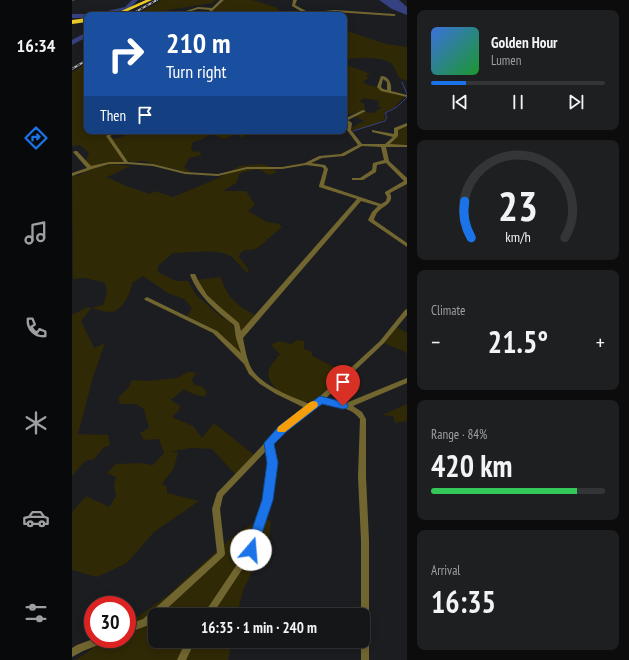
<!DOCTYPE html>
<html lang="en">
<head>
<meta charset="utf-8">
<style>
  :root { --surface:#151618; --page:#1e1f21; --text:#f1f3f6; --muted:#9d9fa2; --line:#343537; --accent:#1a73e8 }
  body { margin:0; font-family:"PT Sans Narrow",sans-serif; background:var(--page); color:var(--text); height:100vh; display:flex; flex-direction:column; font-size:15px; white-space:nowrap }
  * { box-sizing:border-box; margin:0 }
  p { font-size:13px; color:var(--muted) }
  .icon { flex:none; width:22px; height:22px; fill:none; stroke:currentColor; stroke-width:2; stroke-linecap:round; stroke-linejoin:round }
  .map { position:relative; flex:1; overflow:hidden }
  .side { display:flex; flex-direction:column; gap:10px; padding:10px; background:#0c0c0d; width:222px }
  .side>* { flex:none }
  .hud { position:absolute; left:12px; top:12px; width:263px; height:122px; border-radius:8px; box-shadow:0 2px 10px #0003,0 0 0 1px var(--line); background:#1a4fa0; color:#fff; overflow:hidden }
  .speed { position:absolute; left:12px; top:596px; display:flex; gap:8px; font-size:20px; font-weight:700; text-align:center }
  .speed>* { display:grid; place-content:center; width:52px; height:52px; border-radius:50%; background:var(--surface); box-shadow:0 2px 10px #0003,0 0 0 1px var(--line); line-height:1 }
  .speed .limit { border:6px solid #d22; background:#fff; color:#111 }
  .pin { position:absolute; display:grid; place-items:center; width:34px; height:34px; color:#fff; margin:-41px -17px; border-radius:50% 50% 50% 0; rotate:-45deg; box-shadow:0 0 4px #0007 }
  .pin .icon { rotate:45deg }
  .me { position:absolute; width:44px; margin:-22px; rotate:18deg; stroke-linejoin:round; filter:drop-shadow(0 0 3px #0008) }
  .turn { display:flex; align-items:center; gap:14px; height:84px; padding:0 16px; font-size:18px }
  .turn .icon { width:52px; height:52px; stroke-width:2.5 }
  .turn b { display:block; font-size:28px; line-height:34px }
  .then { display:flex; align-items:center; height:38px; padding:0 16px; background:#0003; gap:8px; font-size:15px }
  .big { font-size:30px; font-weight:700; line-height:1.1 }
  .side .card { flex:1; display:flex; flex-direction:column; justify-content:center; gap:6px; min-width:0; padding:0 14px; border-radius:8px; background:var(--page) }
  .side .dial { align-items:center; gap:0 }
  .dial svg { height:104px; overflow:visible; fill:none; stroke:var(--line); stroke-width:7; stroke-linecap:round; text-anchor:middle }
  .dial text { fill:var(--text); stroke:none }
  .song { display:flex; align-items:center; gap:12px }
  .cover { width:48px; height:48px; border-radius:6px; background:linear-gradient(135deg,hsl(220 70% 55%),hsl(130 70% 35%)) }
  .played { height:4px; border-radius:2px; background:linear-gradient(90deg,var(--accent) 20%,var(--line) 20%) }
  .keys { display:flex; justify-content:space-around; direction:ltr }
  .heat { display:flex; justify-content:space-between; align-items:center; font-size:22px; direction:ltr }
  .charge { height:6px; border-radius:3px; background:linear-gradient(90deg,#34c759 84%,var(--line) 0) }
  .trip { position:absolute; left:76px; top:608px; width:222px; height:40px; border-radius:8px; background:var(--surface); box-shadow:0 2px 10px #0003,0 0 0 1px var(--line); font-weight:700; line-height:40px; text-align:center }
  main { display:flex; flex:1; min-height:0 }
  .tab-bar { display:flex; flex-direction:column; width:72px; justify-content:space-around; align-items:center; background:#08090a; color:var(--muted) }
  .tab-bar .icon { width:28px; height:28px }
  .tab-bar .on { color:var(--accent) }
  .tab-bar b { font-size:18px; color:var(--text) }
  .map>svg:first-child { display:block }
</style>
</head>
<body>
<main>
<nav class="tab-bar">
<b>16:34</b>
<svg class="icon on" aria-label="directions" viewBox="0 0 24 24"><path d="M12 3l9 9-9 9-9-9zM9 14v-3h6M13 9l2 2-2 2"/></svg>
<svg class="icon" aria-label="music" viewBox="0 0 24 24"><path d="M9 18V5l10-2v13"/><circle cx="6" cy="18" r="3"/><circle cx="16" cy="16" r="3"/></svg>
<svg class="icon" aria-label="phone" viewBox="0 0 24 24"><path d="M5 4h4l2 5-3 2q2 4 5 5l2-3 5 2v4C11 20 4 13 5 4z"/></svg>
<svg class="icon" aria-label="climate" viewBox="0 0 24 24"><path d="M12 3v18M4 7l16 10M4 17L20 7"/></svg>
<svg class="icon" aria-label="car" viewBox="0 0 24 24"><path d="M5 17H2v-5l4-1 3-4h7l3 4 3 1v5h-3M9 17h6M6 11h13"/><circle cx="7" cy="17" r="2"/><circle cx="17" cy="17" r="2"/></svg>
<svg class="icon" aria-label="filters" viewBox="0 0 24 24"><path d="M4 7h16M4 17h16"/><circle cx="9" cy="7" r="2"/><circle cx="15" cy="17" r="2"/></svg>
</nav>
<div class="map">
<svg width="335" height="660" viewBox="0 0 335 660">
  <rect width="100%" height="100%" fill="#1c1d20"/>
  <path fill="#302906" d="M90 0H144L140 3 102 9 90 12 86 15H63Z
    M153 0H180L203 7 214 15 177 14 136 15Z
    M272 30 314 44 335 47V80C323 80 326 69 319 63 310 57 281 56 272 61Z
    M15 62V131H30L43 139 58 134 57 131H174L171 138 164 134 152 139 140 134 128 140 121 142 119 149 122 152 126 151 130 155 117 158 112 168 118 171 116 173 71 161 60 162 50 158 52 163H37L18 167 12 161 14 160 17 153 8 145 0 146V73Z
    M272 64 299 74 294 75 296 78 291 82C296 87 300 85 306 87 315 92 322 94 333 96L323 107 313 112 312 115 314 118C307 126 291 128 281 130L279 128 292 121 283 116 291 112 301 113 311 107H306L307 101 292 98 288 101 292 104 293 110 272 116Z
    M335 124V145L318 144 324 138 325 130Z
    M38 164 59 166 35 177 54 186 78 194 82 191 101 197 147 178 156 172 168 166 189 164 197 166 205 172 198 175 186 169 168 173 164 183 151 191H174L183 205 176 211 195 222 207 224 210 227C203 232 190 246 183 249 176 251 169 248 167 257L177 270 175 273C170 268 165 262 160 257 147 248 117 253 101 253L86 266V272L104 281H116L124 295 148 316 160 323 173 357 146 332 115 316 120 308 112 299 96 293 71 276 60 283C59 293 50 312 38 312 32 312 25 309 19 308L9 321 22 348 33 343 21 377 6 434 36 435 38 445 31 448 22 459 13 461 0 476V315L15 307 19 308 31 305 35 293 33 283 14 278 1 279 0 175 3 174 6 176 17 169Z
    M150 277 149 279C158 300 163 304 183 315L169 332 126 285 124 280Z
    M324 327 335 333V357L334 352 312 343Z
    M225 340 232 341V349L240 352V356L274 373 240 402 236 401 229 406C218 399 192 386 197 370 198 365 205 358 208 354L199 345 207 341 219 344Z
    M116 372 124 373 120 380 122 385 129 386 135 392 133 397 121 394 112 389 99 400 108 406 107 410 100 417 121 426 130 438 142 423 182 455 163 474 140 449 118 448 98 452H106L102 468 90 484 95 487V493L127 501 82 532 55 563 25 577 0 570V512L14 496 37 507 44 496 42 486 44 477 35 473 44 464 68 463 81 465 92 453 87 439 72 440 68 433 77 428 72 409 64 404H48L46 398 57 387 60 380 77 381 105 378Z
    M335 404V421L323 423 321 416 310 415Z
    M190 518 199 521 197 538 171 590 165 615H83V641H160L156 660H4L34 639H55V624L95 596 166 532Z"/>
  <path fill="#364181" d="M307 0H327L335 7V15L320 9Z"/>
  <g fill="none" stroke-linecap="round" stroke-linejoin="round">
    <path stroke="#364181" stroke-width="1" d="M330 82 335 94
      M281 131 313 121 315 117 313 113 325 107 335 97"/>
    <path fill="#364181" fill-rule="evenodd" d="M60 0H66L57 9 29 15H18L53 7Z
      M0 14H15L17 15H15V18H0Z
      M15 32V37L0 45V40Z"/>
    <path fill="#726630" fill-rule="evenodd" d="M0 0H3L1 1Z
      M148 0H152L136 15H132L138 10 126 9 110 14 108 13 126 7 140 8Z
      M221 0H225L223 5 234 11 242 12 263 10 322 14 324 15 322 16 263 12 242 14 232 13 220 6Z
      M309 76C317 76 320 84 319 91L335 95V97L309 91 305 87ZM311 79 315 82V90L311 89 309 87Z
      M291 110 294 111 276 120 280 123 279 130 290 144H313L321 137 300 132V130L322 134V128L335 123V126L326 130V136L318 144 335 145V147H314L317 161 335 178V184L318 193C323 204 310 206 305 213 304 214 302 219 302 220L335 243V247L297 221 296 220 300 212 306 206 289 201 171 338C173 348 175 362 181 371 193 387 220 397 238 404L246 398 308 341 333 310 335 309V315L312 343 253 399 274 403 335 378V383L281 406 290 412 294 419V477L297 540V660H289V641H291V615H289V540L286 477 288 419C279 407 263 406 249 403L212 431 201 444 204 463 200 500 183 550 140 615H131L176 548 192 500 196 463 195 450 151 496 148 509 153 554 152 556 88 615H83V619L77 625 55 633V625L71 619 145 553 140 509 145 493 208 427 233 408 204 394 188 384 177 374 172 364 141 333 73 300 72 299 75 297 77 298 145 331 169 353 164 338 162 325C144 311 127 297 118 275L119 274H123L127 282 135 295 148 307 167 323 169 331 285 199 247 187V186L252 169 250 167 234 165 210 169H175L146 176 113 174 81 166 55 164H37L20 169 0 176V173L15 168 1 152 3 151H5L19 166 37 162H52L34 136 39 133 41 134 38 136 56 162 81 164 113 172 146 174 175 167H210L233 163 247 156 269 154 286 145 275 130 276 124 272 122V119ZM290 146 309 147 312 160 301 163 300 170 288 178H280V180H291L304 172 305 165 314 163 332 181 313 192V193L315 197 314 201 309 204 252 185 256 169 253 165 239 163 250 158 272 156Z
      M21 639H35L34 642 11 651 0 657V648L5 645Z
      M114 641H123L114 660H105Z"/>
    <path fill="#eccc26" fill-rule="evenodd" d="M74 0H80L47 15H40Z
      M15 18V22L0 24V20Z"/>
    <g stroke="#b9babc" stroke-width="2">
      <path id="rail" d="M58 15 85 0
        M0 69 15 60"/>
    </g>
    <use href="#rail" stroke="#070708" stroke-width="1" stroke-dasharray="3" stroke-linecap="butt"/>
  </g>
  <path fill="#1a73e8" stroke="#114b97" d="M248 396 275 403 276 406 275 408 271 409 250 404 214 432 202 444 206 463 201 500 183 554 179 555 175 554 173 550 190 500 195 463 192 443 207 426Z"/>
  <path fill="#f59e0b" d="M241 401 245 402 246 405 245 407 213 432H206L205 430 206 427 238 402Z"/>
</svg>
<div class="speed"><div class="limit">30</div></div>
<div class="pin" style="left:271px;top:406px;background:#d93025"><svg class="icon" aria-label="arrive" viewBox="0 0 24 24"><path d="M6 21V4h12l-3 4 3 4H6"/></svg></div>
<svg class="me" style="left:179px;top:550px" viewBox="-20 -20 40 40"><circle r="19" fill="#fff"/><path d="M0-13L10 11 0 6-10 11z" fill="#1a73e8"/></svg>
<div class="trip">16:35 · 1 min · 240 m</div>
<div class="hud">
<div class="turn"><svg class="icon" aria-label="right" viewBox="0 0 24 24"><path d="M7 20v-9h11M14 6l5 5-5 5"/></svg><div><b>210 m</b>Turn right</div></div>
<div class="then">Then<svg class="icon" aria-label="arrive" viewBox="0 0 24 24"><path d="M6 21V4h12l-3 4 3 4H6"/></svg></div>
</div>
</div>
<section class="side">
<div class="card">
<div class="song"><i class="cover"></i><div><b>Golden Hour</b><p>Lumen</p></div></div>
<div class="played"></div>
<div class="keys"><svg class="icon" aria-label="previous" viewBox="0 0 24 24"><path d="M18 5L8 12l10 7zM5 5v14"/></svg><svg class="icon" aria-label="pause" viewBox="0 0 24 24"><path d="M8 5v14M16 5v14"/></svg><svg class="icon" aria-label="next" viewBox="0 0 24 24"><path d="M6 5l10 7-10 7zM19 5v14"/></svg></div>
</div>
<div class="card dial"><svg viewBox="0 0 100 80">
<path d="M14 69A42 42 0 1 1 86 69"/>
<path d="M14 69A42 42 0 0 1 9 41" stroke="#1a73e8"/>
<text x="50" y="56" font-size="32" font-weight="700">23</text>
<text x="50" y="72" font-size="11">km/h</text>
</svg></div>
<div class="card"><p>Climate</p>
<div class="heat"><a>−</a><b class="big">21.5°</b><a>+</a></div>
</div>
<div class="card"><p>Range · 84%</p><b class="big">420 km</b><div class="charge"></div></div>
<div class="card"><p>Arrival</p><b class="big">16:35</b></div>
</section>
</main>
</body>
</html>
